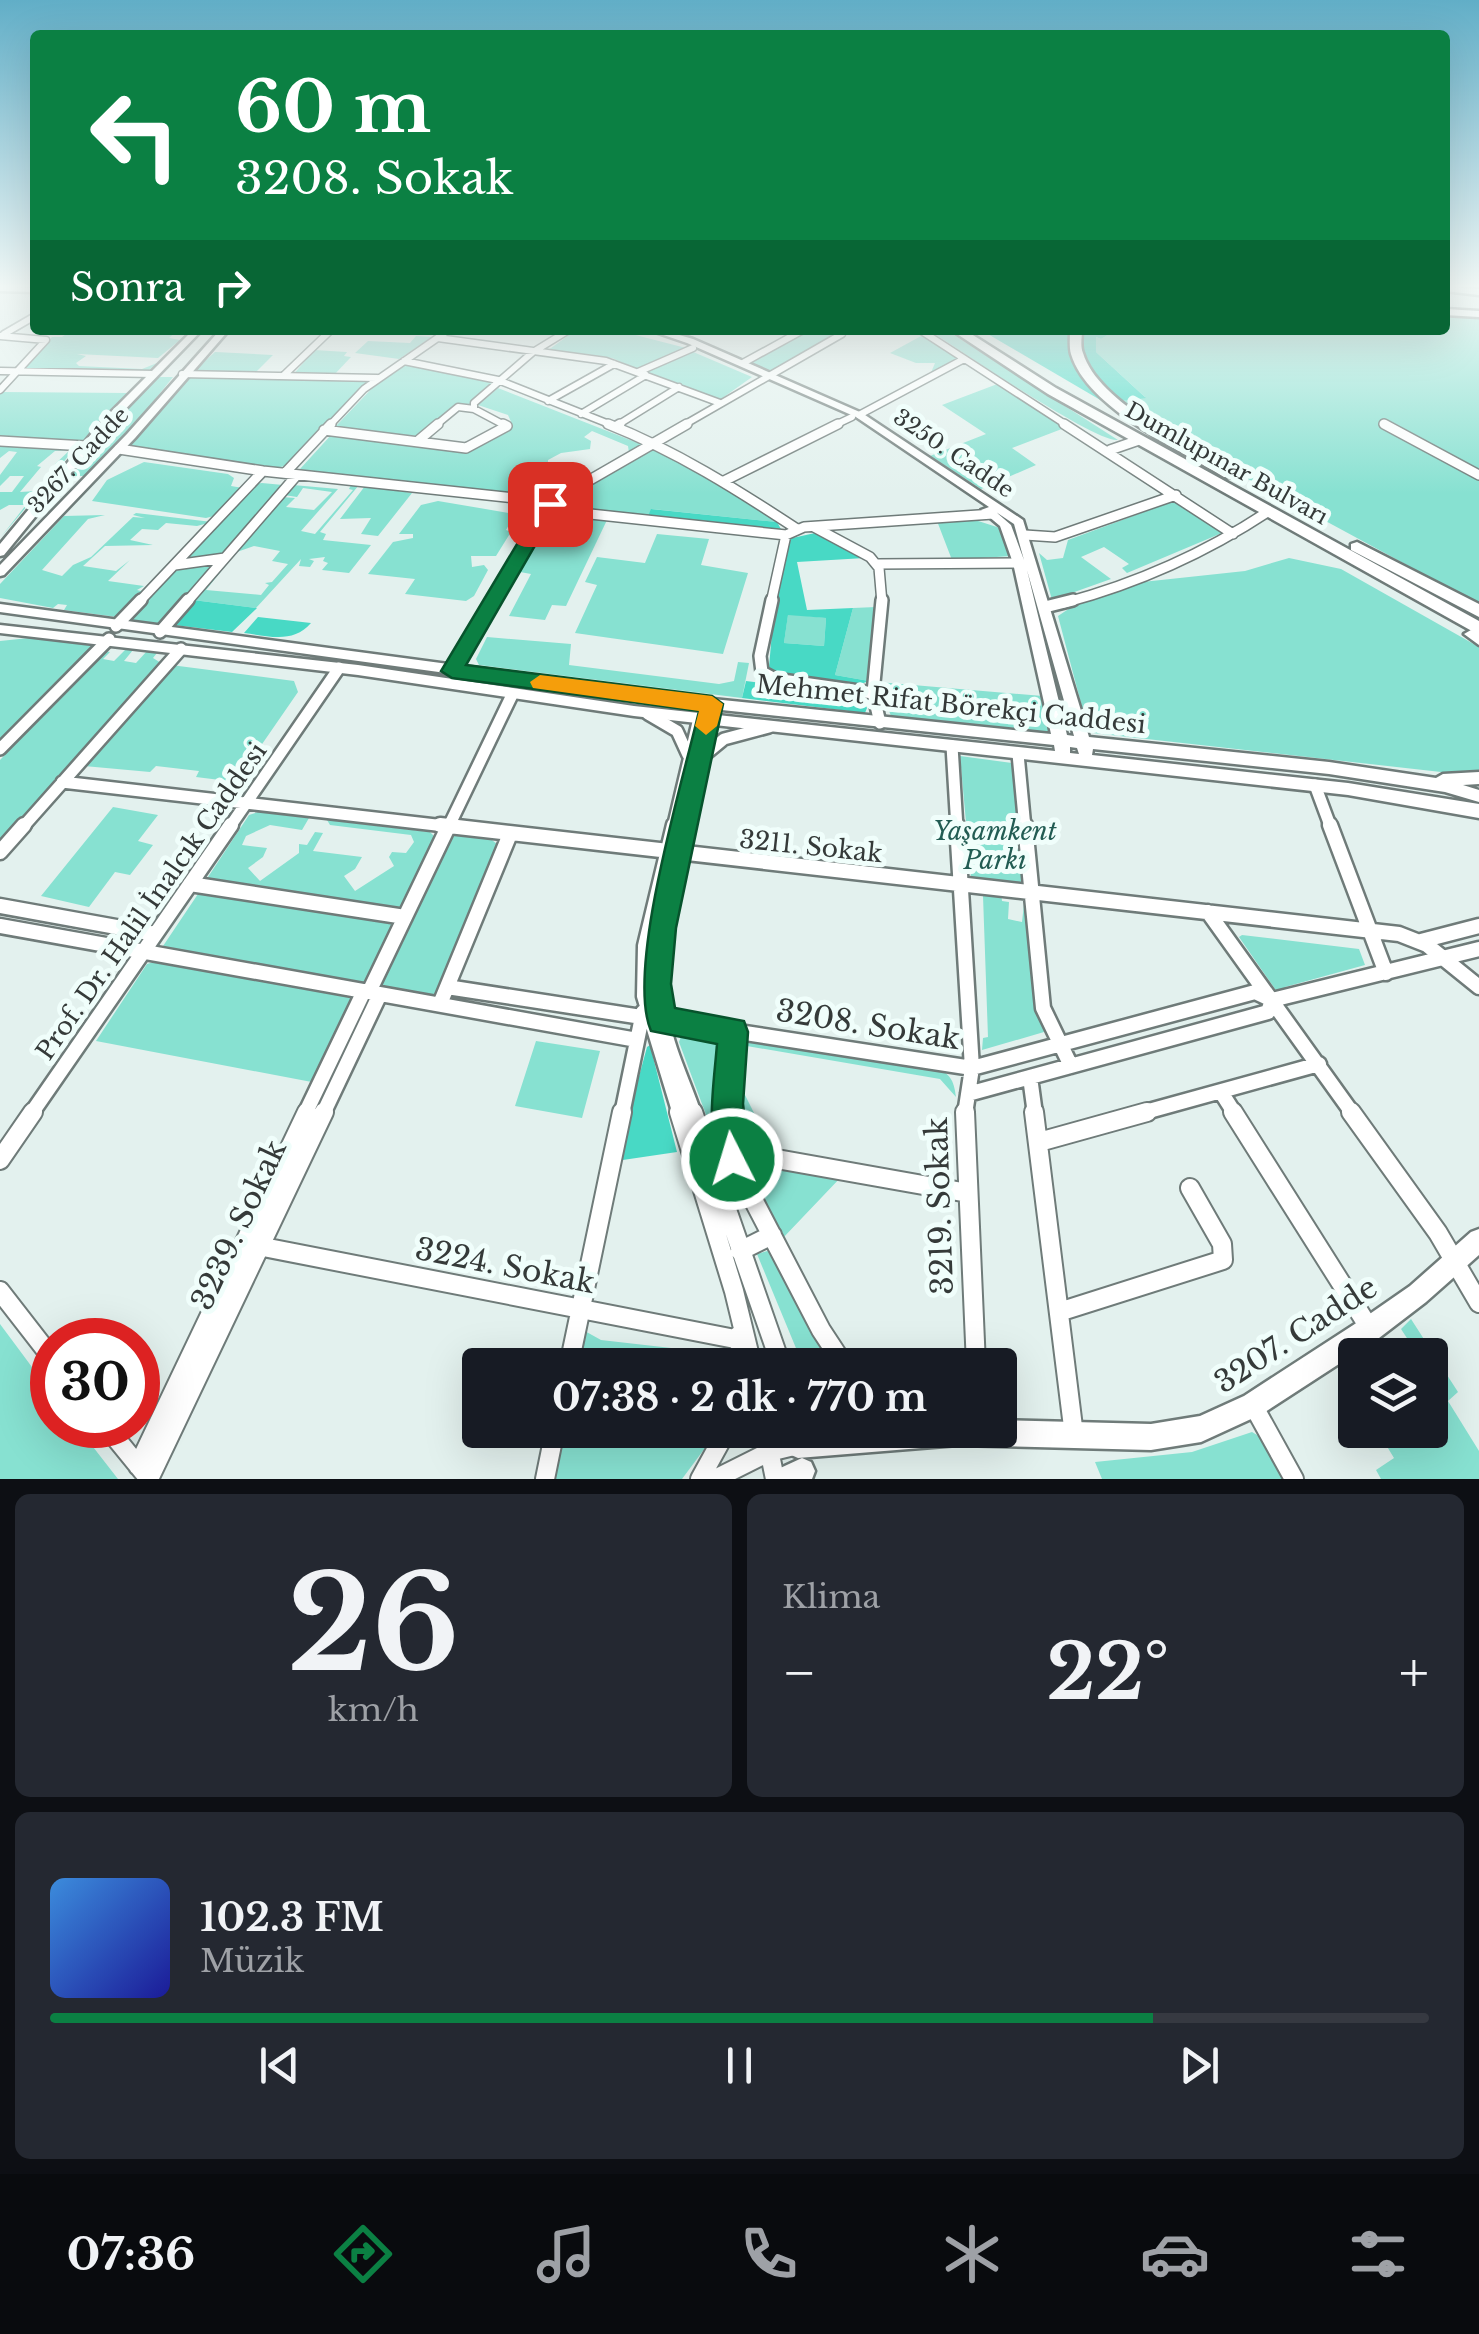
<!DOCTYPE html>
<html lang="tr">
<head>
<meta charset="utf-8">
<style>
  :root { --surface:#171b24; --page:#242831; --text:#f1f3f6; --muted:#9ea1a6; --line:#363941; --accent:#0b8043 }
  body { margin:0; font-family:"Libre Baskerville",serif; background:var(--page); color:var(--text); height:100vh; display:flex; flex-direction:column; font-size:38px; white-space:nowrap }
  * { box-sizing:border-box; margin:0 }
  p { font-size:32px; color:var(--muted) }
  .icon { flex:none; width:55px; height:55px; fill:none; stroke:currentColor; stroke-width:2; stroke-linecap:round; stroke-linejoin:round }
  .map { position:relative; height:1479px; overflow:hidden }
  .drawer { display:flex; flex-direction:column; gap:15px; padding:15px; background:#0d0f14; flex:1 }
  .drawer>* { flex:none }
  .banner { position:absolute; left:30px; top:30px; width:1420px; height:305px; border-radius:10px; box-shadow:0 10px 40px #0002; background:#0b8043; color:#fff; overflow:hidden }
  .fabs { position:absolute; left:1338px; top:1338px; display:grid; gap:20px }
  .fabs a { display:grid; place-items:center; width:110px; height:110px; border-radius:10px; background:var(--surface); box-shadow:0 10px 40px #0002; font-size:50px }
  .speed { position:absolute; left:30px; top:1318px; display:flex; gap:20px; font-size:50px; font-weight:700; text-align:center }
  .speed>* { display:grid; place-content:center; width:130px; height:130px; border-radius:50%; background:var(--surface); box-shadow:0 10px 40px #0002; line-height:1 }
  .speed .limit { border:15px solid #d22; background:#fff; color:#111 }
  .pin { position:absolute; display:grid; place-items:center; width:85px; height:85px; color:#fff; margin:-42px; border-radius:20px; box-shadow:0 5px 15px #0006 }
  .me { position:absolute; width:110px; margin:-55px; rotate:355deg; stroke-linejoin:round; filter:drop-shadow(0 0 8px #0008) }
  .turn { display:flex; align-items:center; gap:35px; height:210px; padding:0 40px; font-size:45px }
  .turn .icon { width:130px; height:130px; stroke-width:2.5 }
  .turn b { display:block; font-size:70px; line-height:85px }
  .then { display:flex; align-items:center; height:95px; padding:0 40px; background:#0003; gap:20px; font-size:38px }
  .big { font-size:75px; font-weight:700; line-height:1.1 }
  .drawer .tile { flex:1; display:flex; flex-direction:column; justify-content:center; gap:15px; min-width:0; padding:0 35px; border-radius:15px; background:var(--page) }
  .drawer .dial { align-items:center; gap:0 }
  .dial b { font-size:130px; line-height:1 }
  .song { display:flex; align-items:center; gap:30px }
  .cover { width:120px; height:120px; border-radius:15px; background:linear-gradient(135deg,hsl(210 70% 55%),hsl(240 70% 35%)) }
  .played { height:10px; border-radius:5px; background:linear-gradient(90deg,var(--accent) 80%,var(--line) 80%) }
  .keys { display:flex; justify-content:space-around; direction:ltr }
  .heat { display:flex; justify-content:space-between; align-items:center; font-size:55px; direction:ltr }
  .drawer .tiles { flex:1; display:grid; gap:15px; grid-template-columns:1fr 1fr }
  .tile:last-child { grid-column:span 2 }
  .trip { position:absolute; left:462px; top:1348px; width:555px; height:100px; border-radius:10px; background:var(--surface); box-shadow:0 10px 40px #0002; font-weight:700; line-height:100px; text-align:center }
  .menu { display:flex; height:160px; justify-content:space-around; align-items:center; background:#090b0e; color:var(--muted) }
  .menu .icon { width:70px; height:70px }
  .menu .selected { color:var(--accent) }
  .menu b { font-size:45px; color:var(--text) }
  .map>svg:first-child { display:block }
</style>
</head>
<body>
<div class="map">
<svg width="1479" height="1479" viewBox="0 0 1479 1479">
  <rect width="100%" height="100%" fill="#e3f1ee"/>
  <path fill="#87e1d1" d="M1445 314 1479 316V604L1174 439 1121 401 1145 397 1096 352V337L1101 339 1116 330H1445Z
    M72 330H178L169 338 180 340 158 358 77 354 86 356 76 363 79 366 142 369 157 363 148 371 24 370 52 337H62Z
    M576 330H616L686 348 639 370 612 358 547 351Z
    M806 330 835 334 770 371 749 362Z
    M941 330H946L1118 440C1097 443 962 352 935 334Z
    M923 335 959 358 930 375 935 363H916L890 353Z
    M416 336 432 337 399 359 355 353 368 341 410 343Z
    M314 350 347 352 344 356 351 357 334 375H293Z
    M691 351 752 377 721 399 643 372Z
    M215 352 273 355 255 373 194 371Z
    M405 364 490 381 491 384 470 407 464 405 416 436 334 428 380 380Z
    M190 376 368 381 291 464 270 470 129 446 183 379Z
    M156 377H173L133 427 85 476H67Z
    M1000 383 1067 427 1012 448 1036 465 981 489 930 456 986 434 942 405Z
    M498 388 643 445 629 453 628 446 592 431 584 437 591 441 590 449 561 453 548 460V464L556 465 554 478 574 479 576 485 547 497 302 473 300 469 332 434 464 453 513 426 508 415 478 405Z
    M0 393 1 392 129 393 82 442 0 439Z
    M0 444 73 450 62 464H55L70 450 55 451 37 466 41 467 20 492 37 491 56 469 52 468H59L1 537 26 505H9L0 510V492H12L24 476H10L0 486V475L17 452 9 451 0 458Z
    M658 447 718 481 777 522 652 509 648 516 567 506 563 509 557 504Z
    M144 462 228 474 234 478 231 486 243 488 218 515 206 518 92 501 107 480Z
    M299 478 359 485 320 532 326 534 323 540 371 545 349 573 322 570 328 563 323 561 325 557 309 559 314 561 310 567 299 566 301 559 256 608 193 600 227 564 206 590 261 595 269 585 265 583 272 582 288 564 272 561 280 551 254 546 234 553 282 497 295 498 286 507 314 510 332 492 303 488 297 497 284 495 293 485 338 489 301 531 315 534 353 490 349 489 351 485 296 481Z
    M262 483 283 485 224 554 186 560 254 484Z
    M365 486 412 493 378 536 361 534 371 518 340 519Z
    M438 501 515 514 506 530 511 532 496 556H471L472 567 484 565 488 570 474 596 466 601 405 594 415 579 368 574 393 542 413 538V534H399L421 505Z
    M1171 502 1180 503 1221 529 1222 533 1127 573 1122 568 1129 564 1104 547 1081 557 1111 579 1052 600 1039 553 1047 560 1063 558 1068 540Z
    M136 513 212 522 197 526 166 523 158 530 142 529 130 540 153 545 105 546 83 566 116 571 130 560 108 581 144 586 137 590 141 591 175 559 117 617 64 610 67 605 58 604 53 608 0 598V584L64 516 105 515 88 519 42 570 62 576 73 565 91 557 133 517 145 518 133 515Z
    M552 514 607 520 566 606 552 605 545 620 509 616 531 574 520 572Z
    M972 519 1000 528 1011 556 952 560 937 521Z
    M657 534 709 539 701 565 748 573 723 654 575 633 597 585 585 582 597 557 645 563Z
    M1289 558 1341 569 1479 647V771L1450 773 1093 733 1087 726 1058 616 1076 604 1133 583 1245 571Z
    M216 564 163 624 130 620 128 617 174 571Z
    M876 607 869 681 835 675 853 608Z
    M788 614 826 618 824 646 784 643Z
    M487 637 571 644 569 665 719 684 734 681 738 662 749 663 742 698 479 665 476 659Z
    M29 638 95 646 0 745V641Z
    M126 649 133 650 124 661 136 663 147 651 157 653 153 658 161 663 0 844V760L106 651 110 652 103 659 114 661Z
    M171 665 294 681 298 692 236 782 196 777 199 771 156 766 150 772 84 766Z
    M878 682 1043 696 1051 730 1049 733 891 716Z
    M960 756 1012 763 1027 883 971 877Z
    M113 807 158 815 138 841 153 845 130 875 115 872 89 907 41 896Z
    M258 812 309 818 302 830 270 825 246 836 242 845 267 848 263 857 248 868 260 881 299 853V844L307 845 315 832 323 833 313 851 362 857 355 869 344 876 355 891 394 866 389 857 392 852 406 853 414 842 411 835 330 825 327 820 430 832 437 839 403 907 397 911 212 883 208 877 249 815Z
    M458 834 488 837 497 844 436 997 375 988 448 838Z
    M972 889 1001 893 1002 901 1009 902 1008 919 1022 922 1024 904 1030 905 1044 1032 982 1050 983 1038 988 1037 983 896 973 894Z
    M200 891 387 920 394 926 367 981 361 985 159 952Z
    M1242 935 1359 949 1365 965 1285 987 1286 993 1277 992 1239 937Z
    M154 962 355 997 317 1083 96 1041 147 964Z
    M691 1030 727 1037 722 1147 715 1139 679 1042 683 1031Z
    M742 1039 934 1067C950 1073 954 1080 956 1097L940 1079 741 1045Z
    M536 1041 600 1051 582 1118 515 1106Z
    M737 1084 740 1085 774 1153 737 1145 733 1110Z
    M741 1160 842 1176 782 1239Z
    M771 1250 836 1365H803L757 1254Z
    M1411 1319 1458 1392 1448 1401 1479 1451V1479H1381L1376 1470 1394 1458 1377 1430H1430V1414L1447 1401 1430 1374V1355H1418L1401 1329Z
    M0 1324 52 1394V1425H76L118 1479H0Z
    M583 1330 601 1340 715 1353 728 1349 729 1365H576Z
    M562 1430H714L708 1444 682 1479H552Z
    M1252 1432 1264 1439 1286 1479H1102L1095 1462 1192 1452Z"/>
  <path fill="#48d9c5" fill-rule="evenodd" d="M981 330H1069C1060 375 1118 405 1148 428Z
    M1083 330H1116L1101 339 1096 337V352L1146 398 1121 401C1100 384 1072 360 1083 330Z
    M567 505 648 516 651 509 777 522 782 531 563 509Z
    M815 533 865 558 797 562 807 610 853 608 835 675 869 681 858 685 776 677 769 667 773 621 788 539ZM788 615 826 618 824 646 784 643Z
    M193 600 257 608 232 632 174 625Z
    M258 617 311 623C293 644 269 636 244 633Z
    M746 681 861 696 867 708 865 713 742 698Z
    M650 1045 677 1152 616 1161 647 1047Z"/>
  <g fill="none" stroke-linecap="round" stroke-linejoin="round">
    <g stroke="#6f7b79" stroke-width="9">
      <path id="street-far4" d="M920 330 1068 426
        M4 334 35 316
        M0 336 46 340 0 390
        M438 338 606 361 720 403
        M404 361 498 380 614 426
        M743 363 803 330
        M0 371 153 374
        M638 372 693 348
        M182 374 377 378
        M283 376 331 330
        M548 401 614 364
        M581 414 646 375
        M859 415 964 359
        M1384 424 1388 426
        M329 426 364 389 449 330
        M435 426 458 407 474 409
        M506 426 474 409V403L533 352 569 330
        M616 426 679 387
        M682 426 842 334
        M833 426 852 417"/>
    </g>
    <g stroke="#6f7b79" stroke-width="12">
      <path id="street-far3" d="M608 424C676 451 736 489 797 529
        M1064 424 1233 534
        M1384 424 1479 475
        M615 427 620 424
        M324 430 466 448 507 426 503 424
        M419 440 438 424
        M0 441 86 446
        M119 449 263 471 552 502
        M1110 450 1139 440
        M285 473 331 424
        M724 481 838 424
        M544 509 786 535 804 527 993 514
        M814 527 870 557 879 568 882 603
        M1025 535 1055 537 1176 495
        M877 564 1019 563
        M175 565 225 558
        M138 603 263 471
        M186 603 297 475
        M492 603 550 503 687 424
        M771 603 786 535
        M1064 603C1135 584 1207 552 1269 511"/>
    </g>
    <g stroke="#6f7b79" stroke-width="16">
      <path id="street-far2" d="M772 600 760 656 762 672 775 679 873 693
        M1045 607 1073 600
        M116 626 141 600
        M160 632 188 600
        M452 671 493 600
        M648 714 677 731 688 755
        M880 723 873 693 882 600
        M952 746 957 828
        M0 749 109 639
        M1018 754 1025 828
        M701 758 724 739 769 727
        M62 782 462 828
        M1315 785 1331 828
        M22 828 181 649
        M229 828 339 668
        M448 828 512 695
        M673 828 699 718
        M682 828 708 719"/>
    </g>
    <g stroke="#6f7b79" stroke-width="19">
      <path id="street-far1" d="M440 825 1399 934 1427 945 1479 987
        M674 825 645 946 644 996 680 1114
        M682 825C668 886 651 955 662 1018 667 1050 684 1084 694 1114
        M957 825 972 1068 965 1114
        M1025 825 1043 1008 1071 1066
        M1330 825 1386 973
        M0 852 24 825
        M190 884 405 917
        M0 906 155 934
        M1208 912 1353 1114
        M0 926 637 1040
        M1421 941 1479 926
        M447 987 972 1068 1255 992 1272 1000 1479 949
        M369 992 449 825
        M440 1004 510 834
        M1030 1077 1035 1114
        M1221 1092 1235 1114
        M968 1094 1268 1012 1272 1000
        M31 1114 231 825
        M305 1114 364 991
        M323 1114 380 994
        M622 1114 643 1012
        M728 1114 733 1032
        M1138 1114 1319 1064"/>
    </g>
    <g stroke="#6f7b79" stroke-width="22">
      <path id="street" d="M679 1112 734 1291 752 1365
        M693 1112 781 1365
        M728 1112 732 1159 821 1330 844 1365
        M965 1112 976 1365
        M1034 1112 1074 1435
        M1233 1112 1370 1329
        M1351 1112 1438 1233 1479 1303
        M1039 1142 1147 1112
        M732 1151 968 1193
        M0 1160 33 1112
        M253 1245 740 1340
        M740 1251 772 1235
        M0 1291 52 1358
        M1059 1312 1223 1260 1222 1244 1190 1188
        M739 1335 741 1365
        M569 1365 622 1112
        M1253 1405 1294 1479
        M105 1425 149 1479
        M765 1430 775 1479
        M138 1466 307 1112
        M149 1479 324 1112
        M545 1479 555 1430
        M700 1479 727 1430
        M715 1479 769 1452 798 1445"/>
    </g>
    <g stroke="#6f7b79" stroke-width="5">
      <path id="secondary" d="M0 287 35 288V292L0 291Z
        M193 330H202L110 425 4 555 0 556V544L102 421Z
        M220 330H229L135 438 4 575 0 576V565L127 434Z
        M649 330H662L693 339 862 413 1023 520 1089 737 1329 762 1436 778 1443 774 1479 772V784L1463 785 1479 790V802L1445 792 1329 774 1093 749 1092 755 1348 783 1479 804V818L1348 795 634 716 358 675 0 633V625L358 665 634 706 1055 751 1054 745 703 708 0 612V604L703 698 1051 734 1013 563 1000 526 981 510 989 507 856 417 687 343ZM996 512 1014 524 1024 560 1011 525ZM1027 570 1074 736 1067 735ZM1070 747 1077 748 1079 754 1070 753Z
        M1471 630 1479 633V645L1464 634Z
        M1479 1229V1255L1426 1302 1379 1338 1262 1414 1201 1442 1151 1450 958 1445 798 1458 789 1454 785 1445 789 1436 798 1432 822 1430H1000V1420L1151 1424 1200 1416 1244 1396 1361 1320 1410 1286 1471 1232Z
        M802 1458 811 1462 815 1471 812 1479H772L776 1470Z"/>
    </g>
    <g stroke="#6f7b79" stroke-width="5">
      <path id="highway" d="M1445 287 1479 289V295L1445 291Z
        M1445 309 1479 311V317L1445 315Z
        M951 330H965L1056 388 1479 621V635L1048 394Z
        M1070 330H1082C1082 337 1080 346 1083 353 1098 403 1192 446 1234 471V477H1224C1179 449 1087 408 1071 354 1069 347 1070 338 1070 330Z
        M1357 542 1479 604V617L1351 550V544Z"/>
    </g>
    <use href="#street-far4" stroke="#fff" stroke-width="6"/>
    <use href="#street-far3" stroke="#fff" stroke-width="9"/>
    <use href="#street-far2" stroke="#fff" stroke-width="11"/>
    <use href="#street-far1" stroke="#fff" stroke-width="14"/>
    <use href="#street" stroke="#fff" stroke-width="18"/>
    <use href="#secondary" fill="#fff" fill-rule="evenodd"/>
    <use href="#highway" fill="#fff" fill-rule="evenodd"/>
  </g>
  <linearGradient id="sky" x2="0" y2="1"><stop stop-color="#61aec7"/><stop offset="0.58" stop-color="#f2f9f7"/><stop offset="1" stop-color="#f2f9f7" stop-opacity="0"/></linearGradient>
  <rect width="1479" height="494" fill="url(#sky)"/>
  <path fill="#0b8043" stroke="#07532c" stroke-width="2.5" d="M550 498 559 504 466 665 712 696 723 704 676 928 671 984 675 1008 744 1021 748 1032 743 1104 749 1159 744 1171 732 1175 721 1171C705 1132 714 1084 717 1044L651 1031C625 970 683 781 699 711L452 678 441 671 541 504Z"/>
  <path fill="#f59e0b" d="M540 675 712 696 723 704 717 726 706 735 695 726 699 711 533 688 530 682Z"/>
  <g text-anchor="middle" stroke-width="10" stroke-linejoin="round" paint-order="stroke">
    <g font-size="22" fill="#353a39" stroke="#f0fefb">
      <text transform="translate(954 453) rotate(34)" y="8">3250. Cadde</text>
      <text transform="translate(78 460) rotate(-47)" y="8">3267. Cadde</text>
      <text transform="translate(1227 463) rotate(29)" y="8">Dumlupınar Bulvarı</text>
    </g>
    <g font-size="25" fill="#353a39" stroke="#f0fefb">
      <text transform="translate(951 704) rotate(6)" y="9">Mehmet Rifat Börekçi Caddesi</text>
      <text transform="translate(811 846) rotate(6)" y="9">3211. Sokak</text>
      <text transform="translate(151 901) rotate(-55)" y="9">Prof. Dr. Halil İnalcık Caddesi</text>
    </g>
    <g font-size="25" font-style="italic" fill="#225c53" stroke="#f0fefb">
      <text x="995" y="840">Yaşamkent<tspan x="995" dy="29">Parkı</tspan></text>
    </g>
    <g font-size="30" fill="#353a39" stroke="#f0fefb">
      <text transform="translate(868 1025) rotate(9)" y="10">3208. Sokak</text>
      <text transform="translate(940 1206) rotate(-92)" y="10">3219. Sokak</text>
      <text transform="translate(239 1225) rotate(-65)" y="10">3239. Sokak</text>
      <text transform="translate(505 1266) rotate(11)" y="10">3224. Sokak</text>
      <text transform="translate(1296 1335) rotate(-33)" y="10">3207. Cadde</text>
    </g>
  </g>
</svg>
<div class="fabs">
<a><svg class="icon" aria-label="layers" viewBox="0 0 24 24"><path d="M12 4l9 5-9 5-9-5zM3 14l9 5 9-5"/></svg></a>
</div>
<div class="speed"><div class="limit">30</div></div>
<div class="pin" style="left:550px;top:504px;background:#d93025"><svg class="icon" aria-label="arrive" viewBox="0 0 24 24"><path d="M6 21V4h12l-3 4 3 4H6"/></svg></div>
<svg class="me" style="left:732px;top:1159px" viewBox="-20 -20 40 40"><circle r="17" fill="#0b8043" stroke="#fff" stroke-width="3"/><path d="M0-11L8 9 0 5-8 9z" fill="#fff"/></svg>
<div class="trip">07:38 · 2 dk · 770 m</div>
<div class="banner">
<div class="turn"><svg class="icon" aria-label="left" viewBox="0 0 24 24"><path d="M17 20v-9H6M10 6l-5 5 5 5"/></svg><div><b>60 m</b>3208. Sokak</div></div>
<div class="then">Sonra<svg class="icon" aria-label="right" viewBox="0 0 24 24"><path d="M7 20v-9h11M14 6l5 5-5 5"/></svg></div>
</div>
</div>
<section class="drawer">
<div class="tiles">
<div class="tile dial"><b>26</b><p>km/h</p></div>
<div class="tile"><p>Klima</p>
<div class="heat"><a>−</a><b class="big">22°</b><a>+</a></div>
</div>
<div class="tile">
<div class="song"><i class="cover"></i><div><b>102.3 FM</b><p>Müzik</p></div></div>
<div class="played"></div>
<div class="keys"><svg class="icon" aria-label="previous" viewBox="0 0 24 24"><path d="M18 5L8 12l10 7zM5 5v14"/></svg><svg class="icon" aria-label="pause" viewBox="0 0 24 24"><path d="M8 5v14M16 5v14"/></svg><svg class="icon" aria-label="next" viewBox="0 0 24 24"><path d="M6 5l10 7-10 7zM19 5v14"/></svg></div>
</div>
</div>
</section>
<nav class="menu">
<b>07:36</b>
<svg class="icon selected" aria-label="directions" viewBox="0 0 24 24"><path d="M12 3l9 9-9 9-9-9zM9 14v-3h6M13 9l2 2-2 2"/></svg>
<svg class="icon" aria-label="music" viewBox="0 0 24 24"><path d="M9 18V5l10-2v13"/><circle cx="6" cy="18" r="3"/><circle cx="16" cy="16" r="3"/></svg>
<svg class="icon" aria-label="phone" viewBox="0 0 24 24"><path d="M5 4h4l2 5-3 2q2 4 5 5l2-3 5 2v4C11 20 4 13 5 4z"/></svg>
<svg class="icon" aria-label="climate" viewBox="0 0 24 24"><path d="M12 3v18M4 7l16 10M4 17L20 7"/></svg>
<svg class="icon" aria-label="car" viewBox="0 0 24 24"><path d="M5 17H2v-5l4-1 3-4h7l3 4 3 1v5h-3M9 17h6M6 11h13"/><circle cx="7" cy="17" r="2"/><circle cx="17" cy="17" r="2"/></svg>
<svg class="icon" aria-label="filters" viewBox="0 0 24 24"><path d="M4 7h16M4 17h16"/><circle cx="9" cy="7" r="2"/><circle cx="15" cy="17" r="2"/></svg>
</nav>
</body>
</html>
